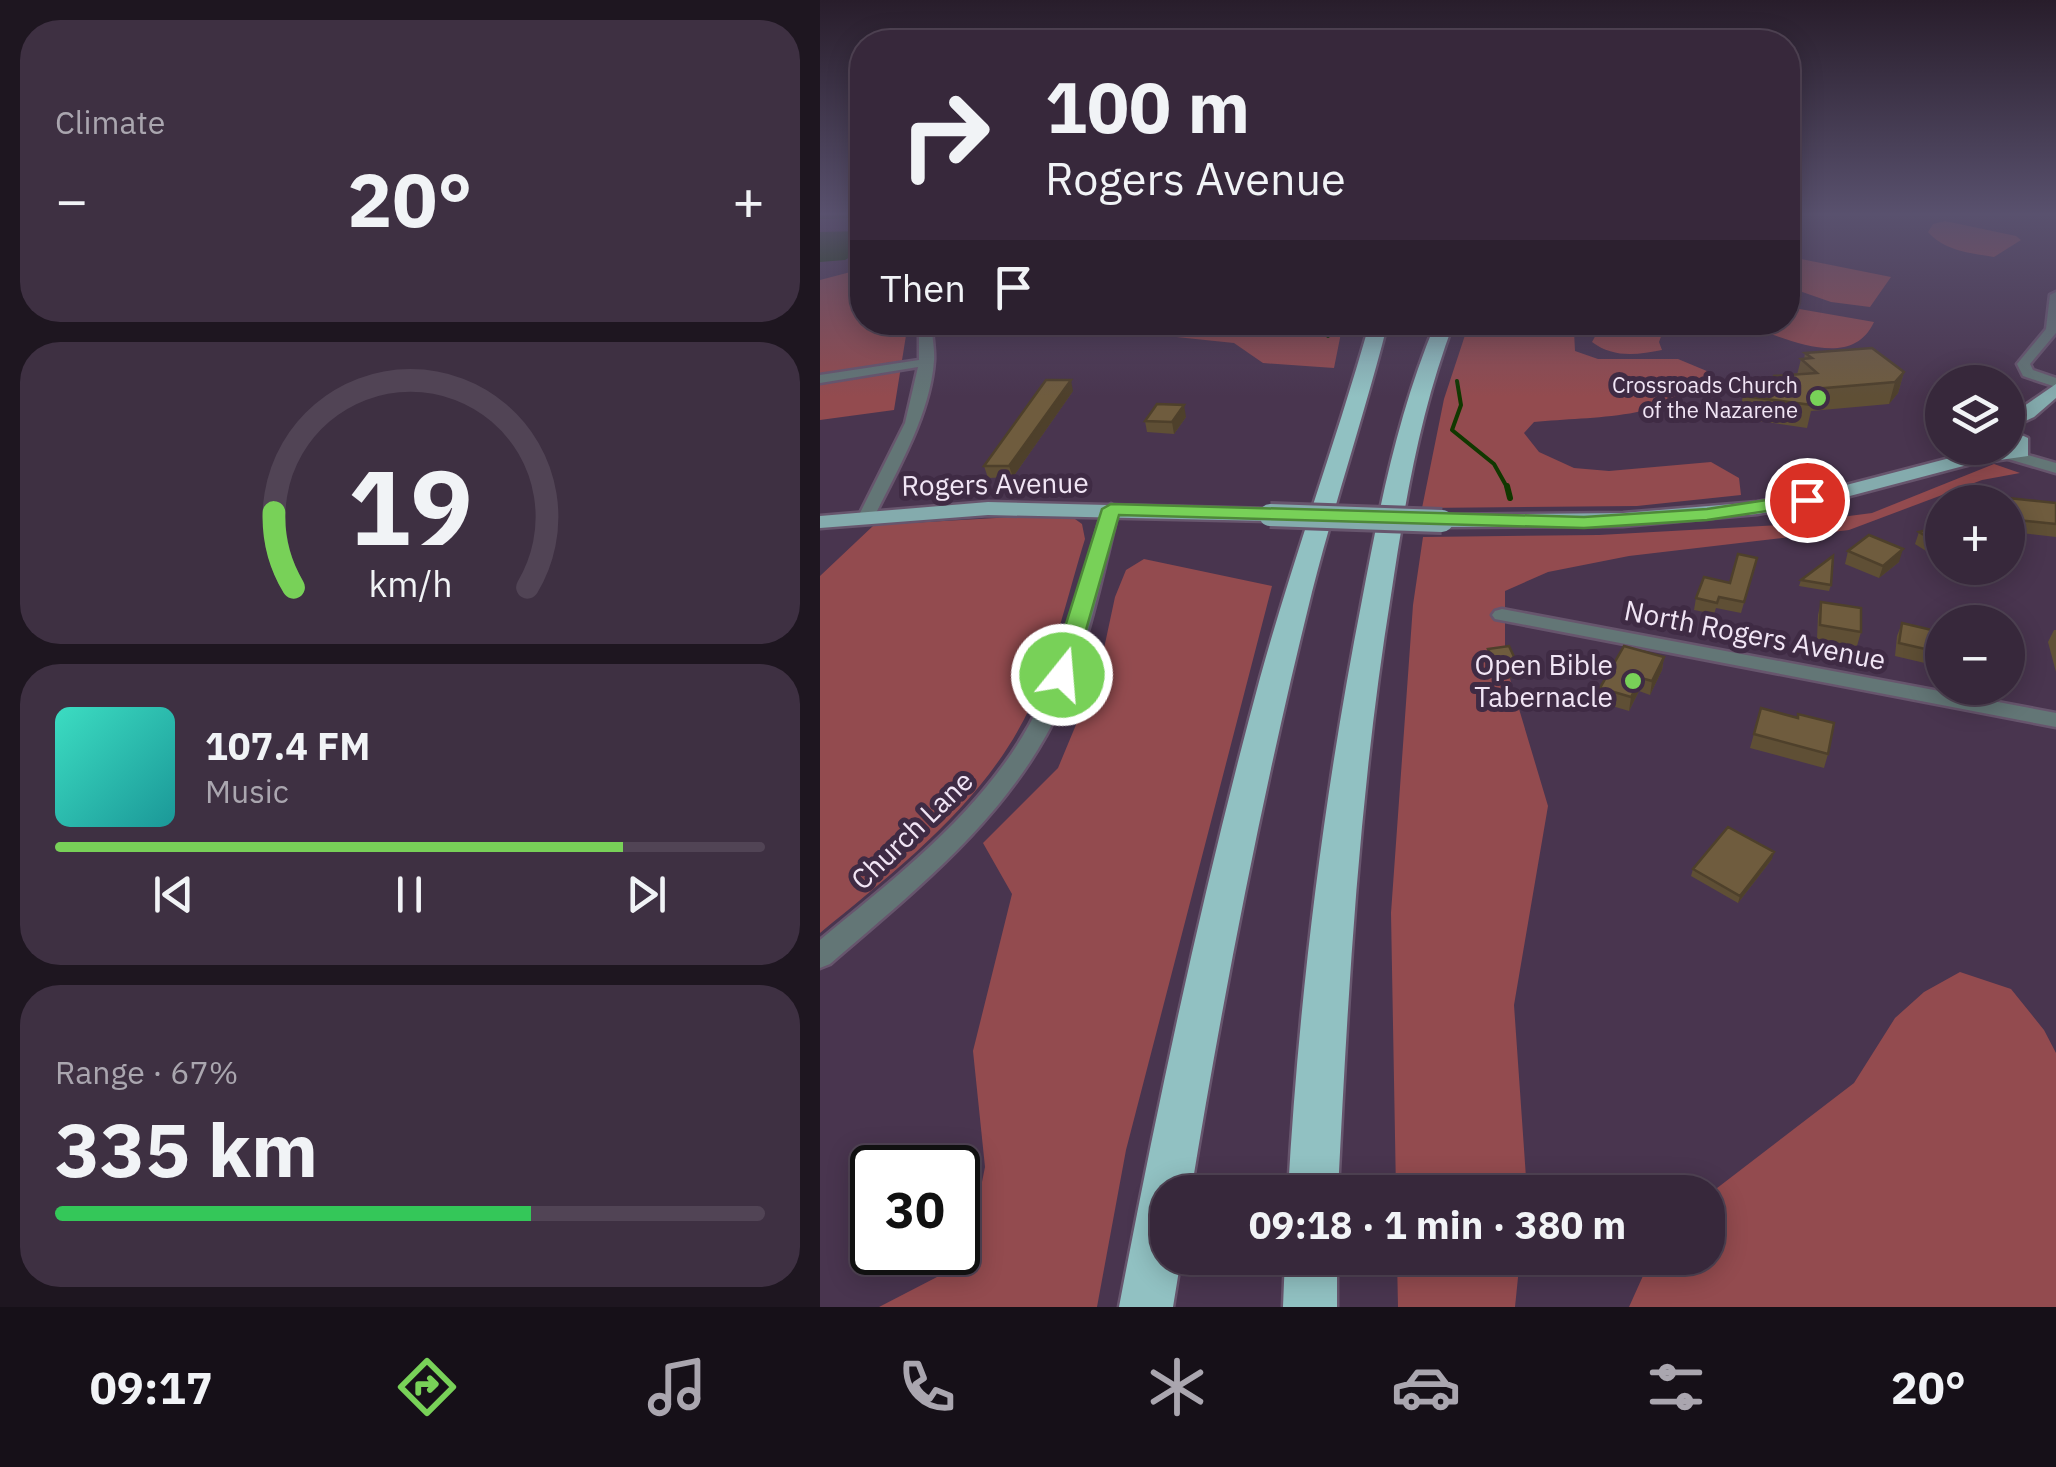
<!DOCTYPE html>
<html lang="en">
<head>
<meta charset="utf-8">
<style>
  :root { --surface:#37283b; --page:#3e3042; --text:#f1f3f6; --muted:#aaa6af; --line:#514455; --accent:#78d158 }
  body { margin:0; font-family:"IBM Plex Sans",sans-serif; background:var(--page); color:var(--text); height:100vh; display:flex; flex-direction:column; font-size:38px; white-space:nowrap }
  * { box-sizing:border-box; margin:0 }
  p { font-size:32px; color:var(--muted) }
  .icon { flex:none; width:55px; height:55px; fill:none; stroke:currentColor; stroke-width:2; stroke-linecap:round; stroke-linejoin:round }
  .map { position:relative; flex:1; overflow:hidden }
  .sheet { display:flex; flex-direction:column; gap:20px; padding:20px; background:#1e1620; width:820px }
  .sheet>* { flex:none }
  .hud { position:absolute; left:30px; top:30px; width:950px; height:305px; border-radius:40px; box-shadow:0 5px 25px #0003,0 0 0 2px var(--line); background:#37283b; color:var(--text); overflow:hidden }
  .fabs { position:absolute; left:1105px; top:365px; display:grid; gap:20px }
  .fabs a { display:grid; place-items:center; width:100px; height:100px; border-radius:50%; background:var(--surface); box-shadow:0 5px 25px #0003,0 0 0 2px var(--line); font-size:50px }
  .speed { position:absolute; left:30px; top:1145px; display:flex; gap:20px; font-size:50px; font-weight:700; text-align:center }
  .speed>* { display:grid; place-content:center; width:130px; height:130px; border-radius:50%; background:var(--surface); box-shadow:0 5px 25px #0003,0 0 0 2px var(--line); line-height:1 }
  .speed .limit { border:5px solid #111; border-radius:15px; background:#fff; color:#111 }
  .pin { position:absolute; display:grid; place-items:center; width:85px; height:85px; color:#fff; margin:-42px; border:5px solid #fff; border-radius:50%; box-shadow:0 2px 10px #0007 }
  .me { position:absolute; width:110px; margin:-55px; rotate:17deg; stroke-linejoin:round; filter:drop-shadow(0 0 8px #0008) }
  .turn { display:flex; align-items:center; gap:35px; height:210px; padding:0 30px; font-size:45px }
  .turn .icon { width:130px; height:130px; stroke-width:2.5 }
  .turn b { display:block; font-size:70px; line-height:85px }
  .then { display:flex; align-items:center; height:95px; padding:0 30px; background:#0003; gap:20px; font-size:38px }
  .big { font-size:75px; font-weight:800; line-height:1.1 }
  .sheet .card { flex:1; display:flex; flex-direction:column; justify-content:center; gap:15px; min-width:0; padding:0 35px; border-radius:40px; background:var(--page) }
  .sheet .dial { align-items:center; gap:0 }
  .dial svg { height:260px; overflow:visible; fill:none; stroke:var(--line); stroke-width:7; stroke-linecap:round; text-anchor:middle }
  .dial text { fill:var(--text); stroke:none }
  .song { display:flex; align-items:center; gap:30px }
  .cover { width:120px; height:120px; border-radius:15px; background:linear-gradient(135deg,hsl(170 70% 55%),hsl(180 70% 35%)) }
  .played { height:10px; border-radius:5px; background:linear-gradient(90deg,var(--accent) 80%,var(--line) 80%) }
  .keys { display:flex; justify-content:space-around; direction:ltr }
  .heat { display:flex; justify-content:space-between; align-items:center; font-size:55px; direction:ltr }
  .charge { height:15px; border-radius:8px; background:linear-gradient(90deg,#34c759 67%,var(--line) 0) }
  .trip { position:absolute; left:330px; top:1175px; width:575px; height:100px; border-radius:40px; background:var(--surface); box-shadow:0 5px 25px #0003,0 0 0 2px var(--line); font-weight:800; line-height:100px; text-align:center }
  .menu { display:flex; height:160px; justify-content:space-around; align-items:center; background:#161018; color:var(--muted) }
  .menu .icon { width:70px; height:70px }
  .menu .on { color:var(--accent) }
  .menu b { font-size:45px; color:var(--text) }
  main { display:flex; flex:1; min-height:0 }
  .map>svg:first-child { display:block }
</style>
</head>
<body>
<main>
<section class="sheet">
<div class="card"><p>Climate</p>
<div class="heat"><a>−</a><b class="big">20°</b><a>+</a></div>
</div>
<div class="card dial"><svg viewBox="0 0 100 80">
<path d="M14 69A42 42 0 1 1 86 69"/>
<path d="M14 69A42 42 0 0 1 8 46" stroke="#78d158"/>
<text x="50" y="56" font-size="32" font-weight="700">19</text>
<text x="50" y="72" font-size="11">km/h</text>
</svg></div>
<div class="card">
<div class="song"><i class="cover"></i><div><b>107.4 FM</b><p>Music</p></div></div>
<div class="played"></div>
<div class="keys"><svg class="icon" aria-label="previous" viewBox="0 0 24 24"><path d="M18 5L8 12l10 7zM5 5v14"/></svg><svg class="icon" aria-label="pause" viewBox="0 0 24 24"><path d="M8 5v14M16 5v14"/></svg><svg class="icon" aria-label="next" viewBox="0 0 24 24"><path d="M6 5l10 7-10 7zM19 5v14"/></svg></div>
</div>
<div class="card"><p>Range · 67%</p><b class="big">335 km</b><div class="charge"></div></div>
</section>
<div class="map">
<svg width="1236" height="1307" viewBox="0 0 1236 1307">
  <rect width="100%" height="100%" fill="#49354f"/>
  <path fill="#934b4f" d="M1125 221 1196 236 1201 240 1174 257C1151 253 1124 251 1108 232L1113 224Z
    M971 257 1071 277 1050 307 1011 302 968 287V258Z
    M42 269V322L88 323 74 410 0 420V280Z
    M968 307 1054 322C1030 374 960 335 920 323L968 322Z
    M307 323H523L514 368 443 363 414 343 318 333Z
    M649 323H764L754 331 755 351 778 359H858L894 374C850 421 774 416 714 422L704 433 719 452 754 468 789 471 891 462 919 478 921 495 817 506 602 508 624 399Z
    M816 323V322L881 323 842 334 839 342 842 350C817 355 793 358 772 342L777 333 802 330Z
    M1174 464 1200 473 1162 480 1029 530 809 556 728 572 685 591V662L728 806 694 1005 707 1192H576L571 913 593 605 603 537 779 535 960 525 1052 513Z
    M213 516 255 519 262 524 265 539C248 594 235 653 211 705 167 801 79 868 0 933V576L54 525Z
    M324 559 452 586 306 1150 277 1307H59L146 1262 165 1167 153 1051 192 894 163 843 238 768 280 667 295 597 306 570Z
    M1140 972 1191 989 1224 1030 1236 1053V1307H809L831 1258H888V1195L1034 1083 1075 1018 1104 992Z
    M577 1258H700L695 1307H578Z"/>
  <path fill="#113800" d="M42 231V250L25 260 0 262V232Z"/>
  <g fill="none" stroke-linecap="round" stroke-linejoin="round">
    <path stroke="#113800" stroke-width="4" d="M0 217 42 216
      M500 322 508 336
      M637 381 641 405 632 430 674 464 688 489"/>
    <path stroke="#113800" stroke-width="6" d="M687 486 690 498"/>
    <g stroke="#67556d" stroke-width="5">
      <path id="minor" d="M1236 292V333L1210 364 1213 370 1236 378V387L1203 376 1197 364 1226 329 1230 295Z
        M99 322H111C112 335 115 351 114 361 110 414 79 467 55 515L47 520 41 519 39 515 85 423 98 367 0 383V375L99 360Z
        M1190 450 1236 463V473L1185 458V452Z
        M291 504 299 509C282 575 269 644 241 706 192 814 98 888 10 964L0 968V940C82 872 172 804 219 706 249 644 263 575 283 509Z
        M682 609 1236 713V727L675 619 672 615 675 611Z"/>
    </g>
    <g stroke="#67556d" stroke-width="5">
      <path id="major" d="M1236 384V398L1214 417 1188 429V417Z
        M1188 429 1208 438V456L1151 464 1007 502 937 514 803 526 622 527 612 521 622 515 803 513 937 502 1007 490 1153 452 1152 448H1192Z
        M168 502 450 509 460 515 450 521 168 515 0 528V516Z"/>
    </g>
    <g stroke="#67556d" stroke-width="5">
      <path id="highway" d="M550 322H568C545 413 515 501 492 592 443 790 404 991 371 1192H348V1258H361L353 1307H299C339 1096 384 885 440 678 473 558 516 442 550 322Z
        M616 322H634C600 411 585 502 571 595 539 793 528 992 518 1192H468C479 995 504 794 542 600 560 505 578 412 616 322Z
        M465 1258H517V1307H463Z"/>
    </g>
    <use href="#minor" fill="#637676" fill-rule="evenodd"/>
    <use href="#major" fill="#84abad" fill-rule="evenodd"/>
    <use href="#highway" fill="#91c1c2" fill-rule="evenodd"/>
    <g stroke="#67556d" stroke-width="28" stroke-linecap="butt">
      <path id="major-bridge" d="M450 515 622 521"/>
    </g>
    <use href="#major-bridge" stroke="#84abad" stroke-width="22"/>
  </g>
  <path fill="#5f4f35" d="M985 353 1084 372 1078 393 1069 404 991 411 987 428 918 418 923 396 953 383 977 375 981 359H984Z
    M253 391 193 477 168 478 164 466Z
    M366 417 354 434 327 432 325 421Z
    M1188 498 1236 503V537L1193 532 1188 520 1186 502Z
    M1122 526V561L1095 544 1099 532Z
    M1028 551 1079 562 1059 578 1025 564Z
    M937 558 921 613 896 608 894 614 874 610 876 598 910 583Z
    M981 580 1011 585 1009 591 979 586Z
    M1001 602 1041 632 1037 646 997 639 998 615Z
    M1082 623 1114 651 1109 664 1075 656 1077 636Z
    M1234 630H1236V672L1228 642Z
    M668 649 699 677 678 680 668 655Z
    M844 657 842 670 830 695 819 691 809 711 779 702 780 688Z
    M941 708 1008 754 1004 768 930 748Z
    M952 859 918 903 871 876 873 869Z"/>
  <path fill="#4e402b" d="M973 214H979L978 218 981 217 977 234 968 235V219Z
    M1084 372 1078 393 1069 404 1075 382Z
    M251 380 253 391 193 477 189 466Z
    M364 405 366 417 354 434 352 422Z
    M1083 549 1079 562 1059 578 1063 566Z
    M844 657 842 670 830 695 832 681Z
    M700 670 699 677 678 680 679 673Z
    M821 678 819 691 809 711 811 697Z
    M954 852 952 859 918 903 920 896Z"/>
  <path fill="#6f5c3e" stroke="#4e402b" stroke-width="2.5" d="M968 214H974L981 217 968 219Z
    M1052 348 1084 372 1075 382 994 389 992 405 923 396 927 379 953 383 954 376 997 373 981 359 992 358 985 353Z
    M226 380H251L189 466H164Z
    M337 404 364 405 352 422 325 421Z
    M1188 498 1236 503V524L1197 520Z
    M1122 526V546L1099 532Z
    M1049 535 1083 549 1063 566 1028 551Z
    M918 554 937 558 924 602 899 597 897 603 876 598 884 577 910 583Z
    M1013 556 1011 585 981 580Z
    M1001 602 1041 608V632L1000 625Z
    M1082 623 1116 631 1114 651 1079 643Z
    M689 646 700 670 679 673 668 649Z
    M804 646 844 657 832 681 821 678 811 697 780 688Z
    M941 708 978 718V714L1014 723 1008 754 934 734Z
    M908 827 954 852 920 896 873 869Z"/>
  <linearGradient id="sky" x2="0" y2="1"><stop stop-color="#281d2b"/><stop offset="0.54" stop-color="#59516e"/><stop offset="1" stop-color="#59516e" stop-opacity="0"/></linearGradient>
  <rect width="1236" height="397" fill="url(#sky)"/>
  <path fill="#78d158" stroke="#4e8839" stroke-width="2.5" d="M987 494 996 500 994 504 887 520 764 528 299 515 253 675 242 682 230 675 282 509 291 504 764 517 887 509Z"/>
  <g fill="#78d158" stroke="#3f2b44" stroke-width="4">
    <circle cx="998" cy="398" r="10"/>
    <circle cx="813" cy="681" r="10"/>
  </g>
  <g text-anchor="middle" stroke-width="10" stroke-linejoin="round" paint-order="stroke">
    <g font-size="22" fill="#f1e5f5" stroke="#3f2b44" text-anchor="end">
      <text x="978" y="393">Crossroads Church<tspan x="978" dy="25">of the Nazarene</tspan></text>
    </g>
    <g font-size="28" fill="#f1e5f5" stroke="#3f2b44">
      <text transform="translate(175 484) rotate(-1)" y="10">Rogers Avenue</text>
      <text transform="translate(935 635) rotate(11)" y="10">North Rogers Avenue</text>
      <text transform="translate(92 830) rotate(-44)" y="10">Church Lane</text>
    </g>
    <g font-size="28" fill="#f1e5f5" stroke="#3f2b44" text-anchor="end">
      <text x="793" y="675">Open Bible<tspan x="793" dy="32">Tabernacle</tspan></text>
    </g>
  </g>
</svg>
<div class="fabs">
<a><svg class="icon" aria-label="layers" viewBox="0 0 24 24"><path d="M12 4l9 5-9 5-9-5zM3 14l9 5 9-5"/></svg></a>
<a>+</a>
<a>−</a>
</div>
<div class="speed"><div class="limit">30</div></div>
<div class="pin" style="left:987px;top:500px;background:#d93025"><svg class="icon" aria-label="arrive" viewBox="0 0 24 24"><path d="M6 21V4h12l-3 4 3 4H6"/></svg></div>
<svg class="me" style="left:242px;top:675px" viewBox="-20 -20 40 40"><circle r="17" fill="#78d158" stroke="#fff" stroke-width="3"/><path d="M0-11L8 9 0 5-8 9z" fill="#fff"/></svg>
<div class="trip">09:18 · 1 min · 380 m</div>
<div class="hud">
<div class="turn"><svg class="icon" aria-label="right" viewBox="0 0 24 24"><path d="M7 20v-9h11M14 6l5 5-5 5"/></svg><div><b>100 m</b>Rogers Avenue</div></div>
<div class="then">Then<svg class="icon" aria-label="arrive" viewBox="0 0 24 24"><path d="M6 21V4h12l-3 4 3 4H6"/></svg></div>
</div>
</div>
</main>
<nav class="menu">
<b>09:17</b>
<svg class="icon on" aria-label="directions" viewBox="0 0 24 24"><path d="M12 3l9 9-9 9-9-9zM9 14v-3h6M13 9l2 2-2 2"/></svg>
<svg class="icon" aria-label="music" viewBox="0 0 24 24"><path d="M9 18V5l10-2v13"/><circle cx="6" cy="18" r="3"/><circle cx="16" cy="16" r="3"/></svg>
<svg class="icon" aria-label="phone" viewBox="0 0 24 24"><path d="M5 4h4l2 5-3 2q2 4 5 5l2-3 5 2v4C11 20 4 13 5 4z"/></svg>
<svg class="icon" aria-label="climate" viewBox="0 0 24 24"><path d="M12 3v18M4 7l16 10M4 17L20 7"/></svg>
<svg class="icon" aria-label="car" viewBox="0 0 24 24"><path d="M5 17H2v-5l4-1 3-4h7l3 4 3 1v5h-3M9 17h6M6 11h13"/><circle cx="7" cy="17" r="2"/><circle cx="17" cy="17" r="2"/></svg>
<svg class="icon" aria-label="filters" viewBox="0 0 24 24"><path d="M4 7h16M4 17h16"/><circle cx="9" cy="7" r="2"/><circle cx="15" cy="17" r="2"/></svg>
<b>20°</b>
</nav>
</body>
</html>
